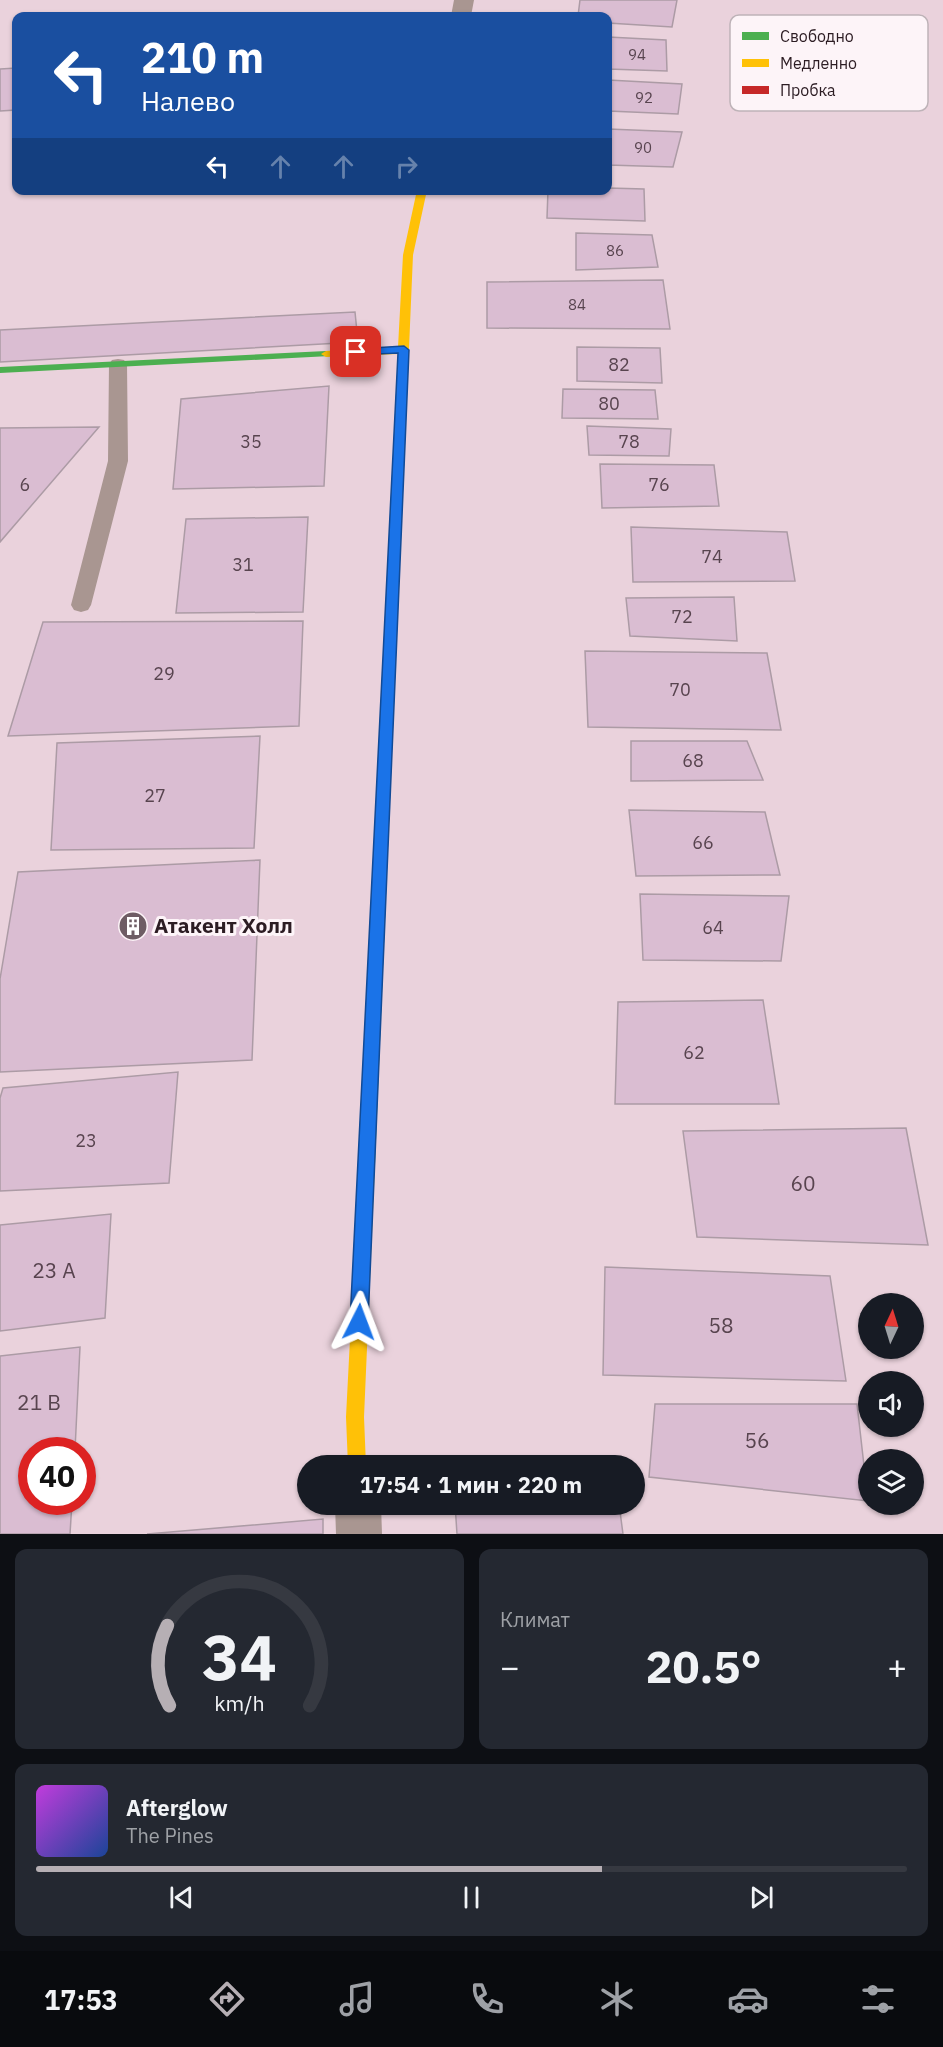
<!DOCTYPE html>
<html lang="ru">
<head>
<meta charset="utf-8">
<style>
  :root { --surface:#171b24; --page:#242831; --text:#f1f3f6; --muted:#9ea1a6; --line:#363941; --accent:#b6afb4 }
  body { margin:0; font-family:"IBM Plex Sans",sans-serif; background:var(--page); color:var(--text); height:100vh; display:flex; flex-direction:column; font-size:22px; white-space:nowrap }
  * { box-sizing:border-box; margin:0 }
  p { font-size:20px; color:var(--muted) }
  .icon { flex:none; width:33px; height:33px; fill:none; stroke:currentColor; stroke-width:2; stroke-linecap:round; stroke-linejoin:round }
  .map { position:relative; height:1534px; overflow:hidden }
  .panel { display:flex; flex-direction:column; gap:15px; padding:15px; background:#0d0f14; flex:1 }
  .panel>* { flex:none }
  .guide { position:absolute; left:12px; top:12px; width:600px; height:183px; border-radius:12px; box-shadow:0 2px 4px #0004; background:#1a4fa0; color:#fff; overflow:hidden }
  .needle { width:39px; rotate:4deg }
  .fabs { position:absolute; left:858px; top:1293px; display:grid; gap:12px }
  .fabs a { display:grid; place-items:center; width:66px; height:66px; border-radius:50%; background:var(--surface); box-shadow:0 2px 4px #0004; font-size:30px }
  .speed { position:absolute; left:18px; top:1437px; display:flex; gap:12px; font-size:30px; font-weight:700; text-align:center }
  .speed>* { display:grid; place-content:center; width:78px; height:78px; border-radius:50%; background:var(--surface); box-shadow:0 2px 4px #0004; line-height:1 }
  .speed .limit { border:9px solid #d22; background:#fff; color:#111 }
  .pin { position:absolute; display:grid; place-items:center; width:51px; height:51px; color:#fff; margin:-26px; border-radius:12px; box-shadow:0 3px 9px #0006 }
  .me { position:absolute; width:66px; margin:-33px; rotate:3deg; stroke-linejoin:round; filter:drop-shadow(0 0 4px #0008) }
  .turn { display:flex; align-items:center; gap:21px; height:126px; padding:0 30px; font-size:27px }
  .turn .icon { width:78px; height:78px; stroke-width:2.5 }
  .turn b { display:block; font-size:42px; line-height:51px }
  .lanes { display:flex; align-items:center; height:57px; padding:0 30px; background:#0003; justify-content:center; gap:30px; direction:ltr }
  .lanes .off { opacity:.35 }
  .big { font-size:45px; font-weight:700; line-height:1.1 }
  .panel .tile { flex:1; display:flex; flex-direction:column; justify-content:center; gap:9px; min-width:0; padding:0 21px; border-radius:12px; background:var(--page) }
  .panel .dial { align-items:center; gap:0 }
  .dial svg { height:156px; overflow:visible; fill:none; stroke:var(--line); stroke-width:7; stroke-linecap:round; text-anchor:middle }
  .dial text { fill:var(--text); stroke:none }
  .song { display:flex; align-items:center; gap:18px }
  .cover { width:72px; height:72px; border-radius:9px; background:linear-gradient(135deg,hsl(290 70% 55%),hsl(220 70% 35%)) }
  .played { height:6px; border-radius:3px; background:linear-gradient(90deg,var(--accent) 65%,var(--line) 65%) }
  .keys { display:flex; justify-content:space-around; direction:ltr }
  .heat { display:flex; justify-content:space-between; align-items:center; font-size:33px; direction:ltr }
  .panel .tiles { flex:1; display:grid; gap:15px; grid-template-columns:1fr 1fr }
  .tile:last-child { grid-column:span 2 }
  .trip { position:absolute; left:297px; top:1455px; width:348px; height:60px; border-radius:30px; background:var(--surface); box-shadow:0 2px 4px #0004; font-weight:700; line-height:60px; text-align:center }
  .tab-bar { display:flex; height:96px; justify-content:space-around; align-items:center; background:#090b0e; color:var(--muted) }
  .tab-bar .icon { width:42px; height:42px }
  .tab-bar .selected { color:var(--accent) }
  .tab-bar b { font-size:27px; color:var(--text) }
  .map>svg:first-child { display:block }
</style>
</head>
<body>
<div class="map">
<svg width="943" height="1534" viewBox="0 0 943 1534">
  <rect width="100%" height="100%" fill="#ead2dc"/>
  <path fill="#dabdd2" stroke="#ac9ba5" stroke-width="1.5" d="M580 0H677L672 27 608 23V16H578Z
    M608 37 666 40 667 71 608 69Z
    M16 68V110L0 111V69Z
    M608 80 682 84 678 114 608 111Z
    M608 129 682 132 673 167 608 165Z
    M608 188 644 189 645 221 547 218 548 190H608Z
    M576 233 652 235 658 267 576 270Z
    M663 280 670 329 487 328V282Z
    M355 312 358 342 0 362V330Z
    M577 347 660 348 662 383 577 381Z
    M329 386 324 486 173 489 181 399Z
    M563 389 655 390 658 419 562 418Z
    M587 426 671 429 669 456 589 455Z
    M99 427 0 542V428Z
    M600 464 714 465 719 506 602 508Z
    M308 517 303 612 176 613 186 519Z
    M631 527 787 532 795 581 633 582Z
    M734 597 737 641 630 636 626 598Z
    M303 621 299 726 8 736 43 622Z
    M585 651 767 653 781 730 588 727Z
    M260 736 254 848 51 850 57 743Z
    M631 741H747L763 780 631 781Z
    M629 810 765 812 780 875 636 876Z
    M260 860 252 1060 0 1072V979L18 872Z
    M640 894 789 896 781 961 643 960Z
    M763 1000 779 1104H615L618 1002Z
    M178 1072 169 1183 0 1191V1098L3 1088Z
    M906 1128 928 1245 697 1237 683 1131Z
    M111 1214 105 1318 0 1331V1225Z
    M605 1267 830 1276 846 1381 603 1375Z
    M80 1347 75 1450H32V1502H72L70 1534H0V1356Z
    M655 1404H857L868 1501 649 1477Z
    M455 1504H619L623 1534H457Z
    M323 1519V1534H147Z"/>
  <g fill="none" stroke-linecap="round" stroke-linejoin="round">
    <path fill="#a99691" fill-rule="evenodd" d="M118 359 124 360 127 364 128 461 91 605 88 610 81 612 74 610 71 605 108 461 109 364 112 360Z"/>
    <path fill="#a99691" fill-rule="evenodd" d="M454 0H474L471 16H451Z
      M335 1504H381L382 1534H336Z"/>
    <path fill="#4caf50" fill-rule="evenodd" d="M326 351 331 354 330 356 0 373V367Z
      M381 841 386 842 388 846 375 1164 373 1169 367 1171 361 1169 359 1164 374 846 376 842Z"/>
    <path fill="#ffc107" fill-rule="evenodd" d="M417 190H427L413 255 400 558 394 562 388 558 398 354 326 357 321 354 326 351 398 347 403 255Z
      M367 1157 373 1159 375 1164 364 1417 366 1466H348L346 1417 359 1164 361 1159Z"/>
    <path fill="#c62828" fill-rule="evenodd" d="M394 554 400 558 388 846 386 850H376L374 846 388 558Z"/>
  </g>
  <path fill="#1a73e8" stroke="#114b97" stroke-width="1.5" d="M404 346 409 350 368 1322 365 1328 359 1330 353 1328 350 1322 398 353 356 355 351 352 356 349Z"/>
  <defs>
    <g id="building-disc" transform="scale(1.5)"><circle r="9.5" fill="#6e5c64" stroke="#fdf4f8"/><path d="M-4-6H4V6H1V3H-1V6H-4ZM-2.5-4.3h1.7v1.8h-1.7ZM.8-4.3h1.7v1.8H.8ZM-2.5-1h1.7V.8h-1.7ZM.8-1h1.7V.8H.8Z" fill="#fff"/></g>
  </defs>
  <g fill-rule="evenodd">
    <use href="#building-disc" x="133" y="926"/>
  </g>
  <g text-anchor="middle" stroke-width="6" stroke-linejoin="round" paint-order="stroke">
    <g font-size="15" fill="#58444f">
      <text x="637" y="60">94</text>
      <text x="644" y="103">92</text>
      <text x="643" y="153">90</text>
      <text x="615" y="256">86</text>
      <text x="577" y="310">84</text>
    </g>
    <g font-size="18" fill="#58444f">
      <text x="619" y="371">82</text>
      <text x="609" y="410">80</text>
      <text x="251" y="448">35</text>
      <text x="629" y="448">78</text>
      <text x="25" y="491">6</text>
      <text x="659" y="491">76</text>
      <text x="712" y="563">74</text>
      <text x="243" y="571">31</text>
      <text x="682" y="623">72</text>
      <text x="164" y="680">29</text>
      <text x="680" y="696">70</text>
      <text x="693" y="767">68</text>
      <text x="155" y="802">27</text>
      <text x="703" y="849">66</text>
      <text x="713" y="934">64</text>
      <text x="694" y="1059">62</text>
      <text x="86" y="1147">23</text>
    </g>
    <g font-size="21" font-weight="bold" fill="#2c1c23" stroke="#fdf4f8" text-anchor="start">
      <text x="154" y="933">Атакент Холл</text>
    </g>
    <g font-size="21" fill="#58444f">
      <text x="803" y="1191">60</text>
      <text x="54" y="1278">23 А</text>
      <text x="721" y="1333">58</text>
      <text x="39" y="1410">21 В</text>
      <text x="757" y="1448">56</text>
    </g>
  </g>
  <rect x="730" y="15" width="198" height="96" rx="9" fill="#fdf4f8" stroke="#beb3b8" stroke-width="1.5"/>
  <rect x="742" y="32" width="27" height="8" fill="#4caf50"/>
  <rect x="742" y="59" width="27" height="8" fill="#ffc107"/>
  <rect x="742" y="86" width="27" height="8" fill="#c62828"/>
  <g font-size="16" fill="#2c1c23">
    <text x="780" y="42">Свободно</text>
    <text x="780" y="69">Медленно</text>
    <text x="780" y="96">Пробка</text>
  </g>
</svg>
<div class="fabs">
<a><svg class="needle" viewBox="-14 -14 28 28"><path d="M0-13l5 13h-10z" fill="#e53935"/><path d="M0 13l5-13h-10z" fill="#9ea1a6"/></svg></a>
<a><svg class="icon" aria-label="sound" viewBox="0 0 24 24"><path d="M4 9h4l5-4v14l-5-4H4zM17 9q2 3 0 6"/></svg></a>
<a><svg class="icon" aria-label="layers" viewBox="0 0 24 24"><path d="M12 4l9 5-9 5-9-5zM3 14l9 5 9-5"/></svg></a>
</div>
<div class="speed"><div class="limit">40</div></div>
<div class="pin" style="left:356px;top:352px;background:#d93025"><svg class="icon" aria-label="arrive" viewBox="0 0 24 24"><path d="M6 21V4h12l-3 4 3 4H6"/></svg></div>
<svg class="me" style="left:359px;top:1322px" viewBox="-20 -20 40 40"><path d="M0-17L14 15 0 8-14 15z" fill="#1a73e8" stroke="#fff" stroke-width="4"/></svg>
<div class="trip">17:54 · 1 мин · 220 m</div>
<div class="guide">
<div class="turn"><svg class="icon" aria-label="left" viewBox="0 0 24 24"><path d="M17 20v-9H6M10 6l-5 5 5 5"/></svg><div><b>210 m</b>Налево</div></div>
<div class="lanes"><svg class="icon" aria-label="left" viewBox="0 0 24 24"><path d="M17 20v-9H6M10 6l-5 5 5 5"/></svg><svg class="icon off" aria-label="ahead" viewBox="0 0 24 24"><path d="M12 20V5M6 11l6-6 6 6"/></svg><svg class="icon off" aria-label="ahead" viewBox="0 0 24 24"><path d="M12 20V5M6 11l6-6 6 6"/></svg><svg class="icon off" aria-label="right" viewBox="0 0 24 24"><path d="M7 20v-9h11M14 6l5 5-5 5"/></svg></div>
</div>
</div>
<section class="panel">
<div class="tiles">
<div class="tile dial"><svg viewBox="0 0 100 80">
<path d="M14 69A42 42 0 1 1 86 69"/>
<path d="M14 69A42 42 0 0 1 13 28" stroke="#b6afb4"/>
<text x="50" y="56" font-size="32" font-weight="700">34</text>
<text x="50" y="72" font-size="11">km/h</text>
</svg></div>
<div class="tile"><p>Климат</p>
<div class="heat"><a>−</a><b class="big">20.5°</b><a>+</a></div>
</div>
<div class="tile">
<div class="song"><i class="cover"></i><div><b>Afterglow</b><p>The Pines</p></div></div>
<div class="played"></div>
<div class="keys"><svg class="icon" aria-label="previous" viewBox="0 0 24 24"><path d="M18 5L8 12l10 7zM5 5v14"/></svg><svg class="icon" aria-label="pause" viewBox="0 0 24 24"><path d="M8 5v14M16 5v14"/></svg><svg class="icon" aria-label="next" viewBox="0 0 24 24"><path d="M6 5l10 7-10 7zM19 5v14"/></svg></div>
</div>
</div>
</section>
<nav class="tab-bar">
<b>17:53</b>
<svg class="icon selected" aria-label="directions" viewBox="0 0 24 24"><path d="M12 3l9 9-9 9-9-9zM9 14v-3h6M13 9l2 2-2 2"/></svg>
<svg class="icon" aria-label="music" viewBox="0 0 24 24"><path d="M9 18V5l10-2v13"/><circle cx="6" cy="18" r="3"/><circle cx="16" cy="16" r="3"/></svg>
<svg class="icon" aria-label="phone" viewBox="0 0 24 24"><path d="M5 4h4l2 5-3 2q2 4 5 5l2-3 5 2v4C11 20 4 13 5 4z"/></svg>
<svg class="icon" aria-label="climate" viewBox="0 0 24 24"><path d="M12 3v18M4 7l16 10M4 17L20 7"/></svg>
<svg class="icon" aria-label="car" viewBox="0 0 24 24"><path d="M5 17H2v-5l4-1 3-4h7l3 4 3 1v5h-3M9 17h6M6 11h13"/><circle cx="7" cy="17" r="2"/><circle cx="17" cy="17" r="2"/></svg>
<svg class="icon" aria-label="filters" viewBox="0 0 24 24"><path d="M4 7h16M4 17h16"/><circle cx="9" cy="7" r="2"/><circle cx="15" cy="17" r="2"/></svg>
</nav>
</body>
</html>
